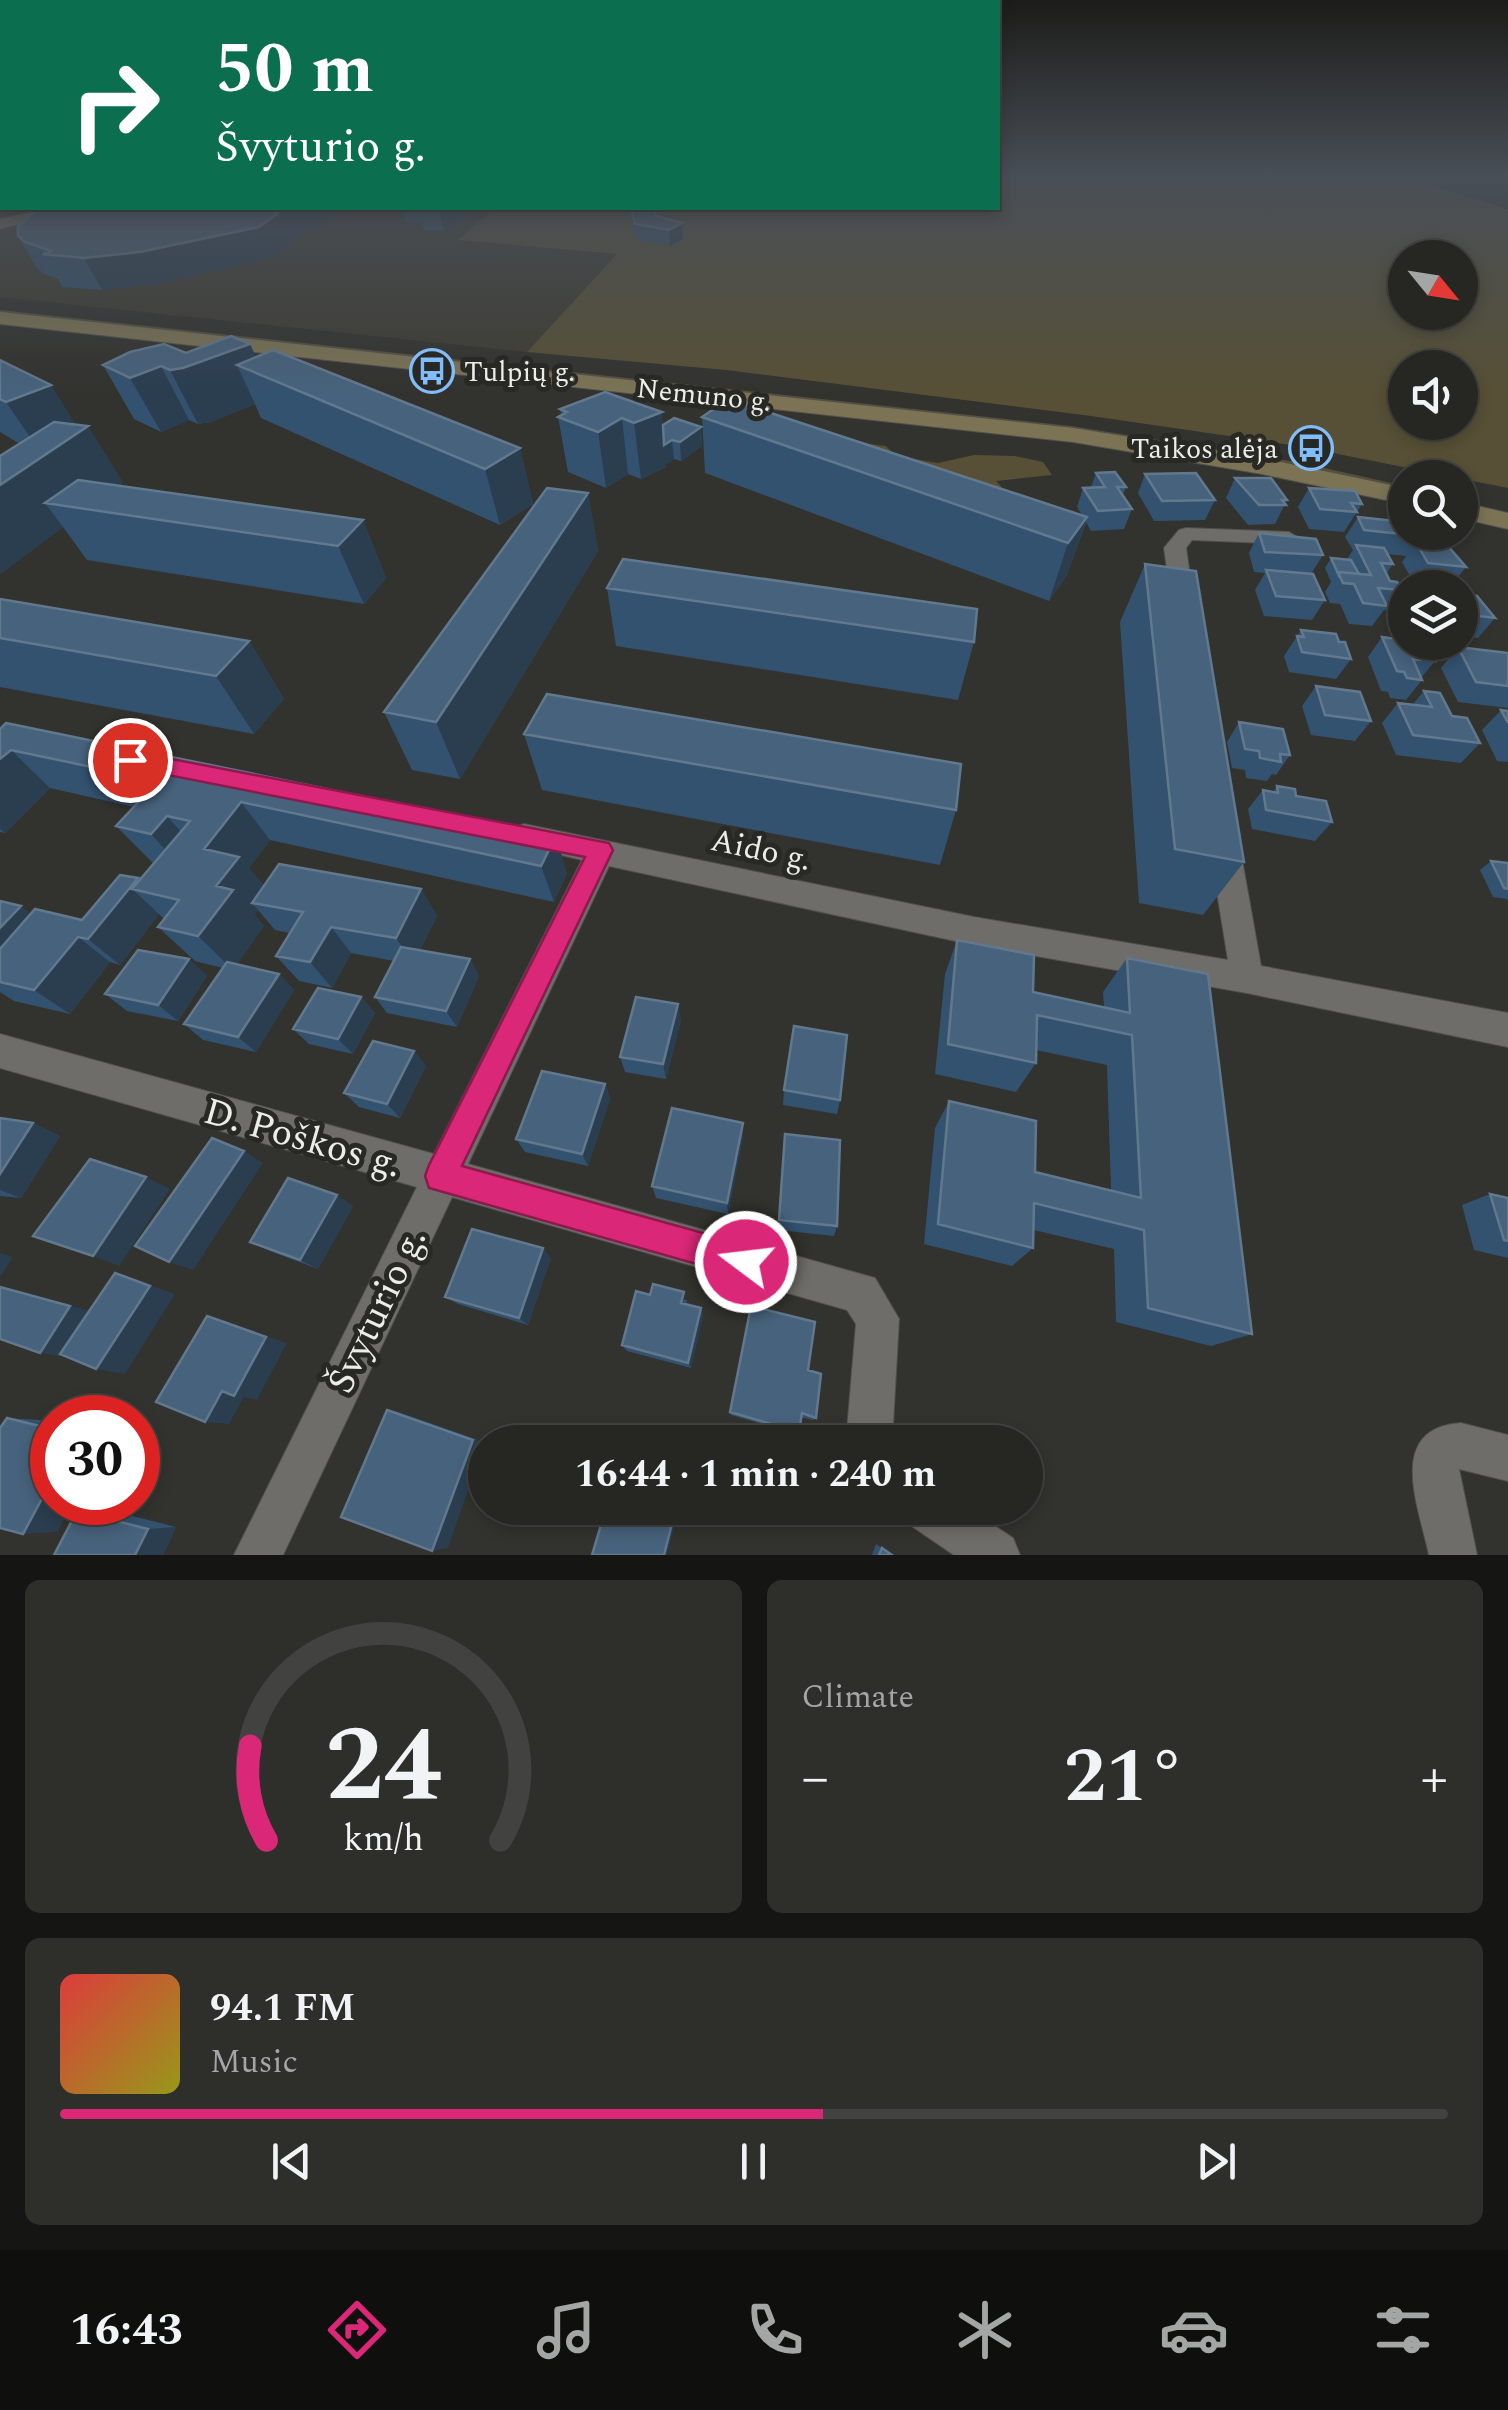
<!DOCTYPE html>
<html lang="en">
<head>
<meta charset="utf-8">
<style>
  :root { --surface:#262622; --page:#2e2e2a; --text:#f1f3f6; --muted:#a4a5a5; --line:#424340; --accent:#db2777 }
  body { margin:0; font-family:Spectral,serif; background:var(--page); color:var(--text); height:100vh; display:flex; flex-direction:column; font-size:38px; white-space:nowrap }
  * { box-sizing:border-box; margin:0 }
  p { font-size:32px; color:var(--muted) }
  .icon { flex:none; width:55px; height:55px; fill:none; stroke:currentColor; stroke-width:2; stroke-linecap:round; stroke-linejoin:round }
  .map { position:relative; height:1555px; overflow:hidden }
  .side { display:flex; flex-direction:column; gap:25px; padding:25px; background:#151513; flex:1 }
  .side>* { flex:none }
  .banner { position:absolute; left:0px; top:0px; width:1000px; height:210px; box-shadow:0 5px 15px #0003,0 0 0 2px var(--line); background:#0b6e4f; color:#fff; overflow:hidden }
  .needle { width:65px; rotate:120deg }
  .buttons { position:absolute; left:1388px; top:240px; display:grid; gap:20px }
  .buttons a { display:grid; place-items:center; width:90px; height:90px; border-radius:50%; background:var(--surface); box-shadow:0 5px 15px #0003,0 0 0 2px var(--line); font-size:50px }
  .speed { position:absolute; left:30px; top:1395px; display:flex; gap:20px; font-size:50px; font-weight:700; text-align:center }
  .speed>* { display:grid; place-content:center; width:130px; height:130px; border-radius:50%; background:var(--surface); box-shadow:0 5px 15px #0003,0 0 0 2px var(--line); line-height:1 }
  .speed .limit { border:15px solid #d22; background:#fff; color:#111 }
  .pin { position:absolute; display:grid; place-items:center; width:85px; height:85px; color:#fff; margin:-42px; border:5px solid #fff; border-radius:50%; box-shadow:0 2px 10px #0007 }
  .me { position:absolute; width:110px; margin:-55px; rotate:285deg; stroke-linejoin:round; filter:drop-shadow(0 0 8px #0008) }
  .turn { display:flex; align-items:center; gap:35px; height:210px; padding:0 50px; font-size:45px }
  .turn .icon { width:130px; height:130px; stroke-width:2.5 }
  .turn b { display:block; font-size:70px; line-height:85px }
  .big { font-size:75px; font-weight:700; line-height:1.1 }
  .side .card { flex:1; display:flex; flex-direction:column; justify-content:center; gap:15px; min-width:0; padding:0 35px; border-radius:15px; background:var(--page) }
  .side .dial { align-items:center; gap:0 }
  .dial svg { height:260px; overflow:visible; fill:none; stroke:var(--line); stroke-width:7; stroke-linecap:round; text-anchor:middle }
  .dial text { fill:var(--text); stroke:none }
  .song { display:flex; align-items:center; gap:30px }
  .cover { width:120px; height:120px; border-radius:15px; background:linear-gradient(135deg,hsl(0 70% 55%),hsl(60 70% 35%)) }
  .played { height:10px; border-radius:5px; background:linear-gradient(90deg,var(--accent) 55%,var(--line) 55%) }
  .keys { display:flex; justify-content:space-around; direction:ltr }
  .heat { display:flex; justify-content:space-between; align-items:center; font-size:55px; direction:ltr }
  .side .tiles { flex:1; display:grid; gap:25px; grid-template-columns:1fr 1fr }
  .card:last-child { grid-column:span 2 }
  .trip { position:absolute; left:468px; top:1425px; width:575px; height:100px; border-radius:50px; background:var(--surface); box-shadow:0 5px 15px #0003,0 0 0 2px var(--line); font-weight:700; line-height:100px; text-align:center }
  .menu { display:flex; height:160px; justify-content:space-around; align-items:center; background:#0f0f0e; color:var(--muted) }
  .menu .icon { width:70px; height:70px }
  .menu .active { color:var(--accent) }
  .menu b { font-size:45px; color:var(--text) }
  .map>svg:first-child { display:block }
</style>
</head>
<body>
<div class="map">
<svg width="1508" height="1555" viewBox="0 0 1508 1555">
  <rect width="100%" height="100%" fill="#32322e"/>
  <path fill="#3e3c32" d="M89 208H495L459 240 618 254 527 352 0 297V228Z"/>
  <path fill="#575036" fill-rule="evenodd" d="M998 176H1415L1439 188 1508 209V488L1298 446 1091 416 726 370 527 352 617 254 458 240 495 208H998ZM1405 258H1460V312H1405ZM1405 368H1460V422H1405Z
    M0 310 1071 426 1302 463 1405 486V490L1285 464 0 314Z
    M824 438 886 446 896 456 938 463 974 455 1015 456 1043 462 1052 475 996 481 1007 493Z"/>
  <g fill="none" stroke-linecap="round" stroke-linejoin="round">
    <g stroke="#51504d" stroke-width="2">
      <path id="street" d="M1186 528 1289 532 1299 538 1289 544 1192 540 1186 548 1194 604 1183 611 1172 604 1164 548 1179 530Z
        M524 824 974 917 1228 960 1209 843 1214 835 1224 831 1234 835 1239 843 1261 966 1508 1013V1047L1247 993 974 945 609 866 468 1164 875 1278 899 1319 892 1442H846L856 1324 847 1310 452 1197 283 1555H234L417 1187 0 1068V1034L434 1154 582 860 514 844 509 836 514 828Z
        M1461 1423 1508 1435V1481L1459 1469 1477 1555H1429C1419 1507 1385 1428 1461 1423Z
        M903 1508H968L1013 1538 1020 1555H954L910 1525Z"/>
    </g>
    <g stroke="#51504d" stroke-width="2">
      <path id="secondary" d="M50 208H77L0 229V219Z
        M0 312 1073 428 1262 458 1405 488V504L1262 474 1073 442 0 324Z
        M1460 502 1508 513V529L1460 518Z"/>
    </g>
    <use href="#street" fill="#6e6d69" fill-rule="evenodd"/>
    <use href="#secondary" fill="#7b7354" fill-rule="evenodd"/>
  </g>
  <path fill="#33526f" d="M34 208H345L346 209 288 243 289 245 272 258 156 284 102 290 62 287 58 279 44 274 37 268 18 236 36 210Z
    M402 208H478L444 231 424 230 422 223 406 222Z
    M631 208H658L659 215 657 217 683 239 670 246 637 240 632 224Z
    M186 353 256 356 520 448 533 504 500 525 261 418 255 404 211 422 198 424 189 420 161 432 134 419 103 365Z
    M0 360 76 425 123 482 118 486 363 520 386 578 364 604 87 560 63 527 0 574 20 444 0 432Z
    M560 409 663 425 701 427 702 446 681 461 674 459 666 464V467L641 479 628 474 606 488 568 472 558 417 561 415Z
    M702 417 1082 515 1077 507 1083 488 1091 487 1096 473 1126 487 1123 495 1132 509 1124 529 1091 531 1086 522 1067 575 1049 601 705 473Z
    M1145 474 1215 500 1205 520 1154 521 1138 493Z
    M1235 478 1287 500 1275 524 1248 525 1226 498Z
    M1309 488 1362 504 1344 532 1309 529 1298 507Z
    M588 493 598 551 460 779 412 770 384 712Z
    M1396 505 1441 538 1436 544 1466 567 1450 587 1414 583 1402 562 1406 556 1387 554 1393 564 1386 574 1390 581 1402 590 1387 610H1384L1372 626 1349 624 1340 604 1330 603 1325 592 1331 582 1325 568 1331 558 1347 559 1353 550 1345 537 1358 517 1386 520Z
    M1259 533 1323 555 1311 574 1325 600 1312 620 1264 616 1255 590 1265 573 1254 572 1249 553Z
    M1145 564 1244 862 1203 915 1139 903 1120 622Z
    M607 588 974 642 958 700 616 646Z
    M1460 594 1495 618 1478 638 1460 636Z
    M0 599 249 641 284 699 254 734 0 687Z
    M1301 630 1339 642 1351 659 1336 679 1289 672 1284 656Z
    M1382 637 1435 661 1421 678 1422 680 1406 700 1390 698 1388 692 1381 691 1368 657Z
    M1458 647 1508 653V708L1458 702 1441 668Z
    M1316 686 1371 721 1355 741 1311 735 1302 706Z
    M1424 691 1480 743 1461 763 1396 755 1382 723 1398 703 1413 704Z
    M1501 710 1508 711V762L1497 761 1482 730Z
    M1239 722 1290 755 1276 775 1272 774 1267 781 1246 778 1245 770 1232 768 1227 742Z
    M0 729 567 873 554 902 270 840 249 868 264 886 421 889 437 916 420 950 470 959 479 976 457 1027 387 1013 375 997 394 961 351 953 332 988 299 981 276 956 290 933 275 930 258 910 254 914 264 926 237 964 279 974 294 990 256 1052 203 1040 184 1024 223 968 195 961 158 927 164 919 159 914 120 965 110 962 70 1014 14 1001 0 992V901L31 914 82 920 140 880 154 864 116 826 134 807 50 788 5 833 0 832Z
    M524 734 956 810 940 865 542 790Z
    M1277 786 1296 796 1332 822 1315 841 1252 829 1248 809 1263 790 1273 792Z
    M1491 861 1508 863V901L1507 899 1493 897 1480 870Z
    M957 940 1033 992 1104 1007 1103 992 1127 958 1252 1334 1211 1346 1116 1322 1114 1249 1034 1230 1033 1248 1012 1266 924 1244 935 1128 949 1101 1035 1172 1111 1190 1107 1065 1036 1050V1063L1016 1092 935 1074 945 974Z
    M189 959 207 976 178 1021 127 1011 105 994Z
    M361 997 375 1013 353 1054 309 1044 293 1029Z
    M681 1020 666 1079 625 1072 620 1057Z
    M414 1051 426 1066 400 1118 359 1107 344 1093Z
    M605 1084 610 1099 588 1166 525 1152 516 1139Z
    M784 1090 840 1100 837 1114 783 1105Z
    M0 1118 33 1123 60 1136 21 1198 0 1196Z
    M785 1134 837 1226 834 1236 778 1230Z
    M743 1136 728 1214 656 1198 652 1186Z
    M1490 1194 1508 1198V1258L1474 1250 1462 1205Z
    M353 1206 318 1269 270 1251 250 1242Z
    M551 1258 528 1325 458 1304 445 1297Z
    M650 1295 687 1300 686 1304 701 1308 703 1315 691 1368 627 1351 622 1345Z
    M808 1370 816 1418 813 1420 801 1417 799 1432 797 1434 731 1415 730 1412Z
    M7 1418 40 1420 52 1424V1502H73L57 1532Z
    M109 1510 176 1527 163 1555H54L77 1511Z
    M876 1544 882 1548 892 1555H872Z"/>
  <path fill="#2a3e50" d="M285 208H345L346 209 288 243 289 245 272 258 156 284 102 290 84 258 273 214Z
    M438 208H478L444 231Z
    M682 223 683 239 670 246 669 230Z
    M250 344 265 376 237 365 255 404 211 422 198 424 170 370Z
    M161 366 189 420 161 432 130 378Z
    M51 385 80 431 88 426 123 482 87 509 45 503 63 527 0 574V485L43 456 6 402Z
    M662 412 664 445 672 440 674 459 666 464V467L641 479 634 423Z
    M622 418 628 474 606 488 598 432Z
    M701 427 702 446 681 461 680 442Z
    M520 448 533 504 500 525 485 469Z
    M588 493 598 551 460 779 436 722Z
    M1087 517 1067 575 1049 601 1068 543Z
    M363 520 386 578 364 604 338 546Z
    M249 641 284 699 254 734 216 676Z
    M0 736 11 750 50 788 5 833 0 829Z
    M241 802 270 840 249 868 269 893 252 903 258 910 254 914 264 926 233 970 198 936 216 886 204 849Z
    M167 816 200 854 186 872 151 834Z
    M556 836 567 873 554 902 541 866Z
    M138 878 154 894 132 889 159 914 120 965 88 939Z
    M421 889 437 916 413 964 396 938Z
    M21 906 43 924 0 972V928Z
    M331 927 351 953 332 988 310 962Z
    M78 937 110 962 70 1014 34 990Z
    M189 959 207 976 178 1021 158 1005Z
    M470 959 479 976 457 1027 446 1011Z
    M279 974 294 990 256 1052 238 1037Z
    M361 997 375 1013 353 1054 338 1039Z
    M678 1004 681 1020 666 1079 663 1064Z
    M414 1051 426 1066 400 1118 387 1104Z
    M605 1084 610 1099 588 1166 582 1154Z
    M33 1123 60 1136 21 1198 0 1190V1174Z
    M743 1123V1136L728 1214 727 1203Z
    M244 1151 263 1163 193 1270 169 1262Z
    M146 1177 170 1189 119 1266 93 1256Z
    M337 1195 353 1206 318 1269 300 1260Z
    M543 1248 551 1258 528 1325 519 1318Z
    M0 1253 13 1257 0 1277Z
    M115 1273 175 1294 125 1374 96 1369Z
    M0 1286 98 1313 71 1358 40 1353Z
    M701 1308 703 1315 691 1368 688 1363Z
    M207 1316 287 1343 257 1400 244 1397 229 1424 205 1422Z
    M387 1410 403 1413 485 1442 448 1548 432 1551Z
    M52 1480V1502H73L57 1532 23 1534Z
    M676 1508H679L667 1555H664Z
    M176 1527 163 1555H135L148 1529Z"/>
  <path fill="#47627c" stroke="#61788d" stroke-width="2.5" d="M39 208H285L273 214H277L259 227 140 252 84 258 43 254 51 251 25 242 18 236V226Z
    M631 208H652L656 216 682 223 669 230 635 224Z
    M231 336 250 344 183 368 170 370 161 366 130 378 103 365 130 352 164 344 186 353Z
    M273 350 520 448 485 469 237 365Z
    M0 360 51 385 6 402 0 399Z
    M605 392 662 412 634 423 622 418 598 432 558 417 567 412 560 409Z
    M728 399 1087 517 1068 543 702 417Z
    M674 418 701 427 680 442 672 440 664 445 663 425Z
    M54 422 88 426 0 485V456Z
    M1115 472 1126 487H1117L1132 509 1098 511 1083 488 1105 487 1096 473Z
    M1196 473 1215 500 1162 501 1145 474Z
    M1235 478H1271L1287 500H1282L1286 505H1259Z
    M78 480 363 520 338 546 45 503Z
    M547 488 588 493 436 722 384 712Z
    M1309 488 1355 491 1362 504 1351 503 1357 512 1320 509Z
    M1396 505 1405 506V521Z
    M1358 517 1405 522V532H1437L1441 538 1364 530Z
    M1259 533 1316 539 1323 555 1265 552Z
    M1416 542 1447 545 1466 567 1428 563Z
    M1356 545 1384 548 1393 564 1381 563 1390 581 1397 582 1402 590 1378 588 1387 606 1363 603 1354 584 1343 583 1338 572 1371 575Z
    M1331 558 1351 560 1359 574 1338 572 1340 578Z
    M623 559 977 609 974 642 607 588Z
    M1145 564 1196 571 1244 862 1175 849Z
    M1266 570 1313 574 1325 600 1276 596Z
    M1460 594 1477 596 1495 618 1460 614Z
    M0 599 249 641 216 676 0 638Z
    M1301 630 1336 634 1339 642H1345L1351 659 1302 652 1297 636 1304 637Z
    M1382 637 1405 640V642L1426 643 1435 661 1413 659 1422 680 1407 678 1404 672 1397 671Z
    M1458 647 1508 653V686L1476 682Z
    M1316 686 1360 692 1371 721 1325 715Z
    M1424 691 1440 693 1452 716 1467 718 1480 743 1413 735 1398 703 1432 707Z
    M547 694 961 764 956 810 524 734Z
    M1501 710 1508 711V723Z
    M1239 722 1283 729 1290 755 1280 754 1281 762 1260 758 1259 751 1245 749Z
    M6 723 556 836 541 866 241 802 204 849 239 857 216 886 233 890 198 936 158 927 179 900 132 889 190 821 167 816 151 834 116 826 158 781 11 750 0 759V729Z
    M1277 786 1295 789 1296 796 1326 801 1332 822 1266 810 1263 790 1278 793Z
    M1491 861 1508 863V889L1504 888Z
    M279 864 421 889 396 938 331 927 310 962 276 956 303 912 252 903Z
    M120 875 138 878 88 939 78 937 34 990 0 982V949L35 909 82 920Z
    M0 901 21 906 0 928Z
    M957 940 1034 955 1033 992 1130 1013 1127 958 1208 974 1252 1334 1148 1308 1144 1230 1034 1203 1033 1248 938 1224 949 1101 1036 1121 1035 1172 1141 1198 1132 1035 1037 1015 1036 1063 948 1044Z
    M401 947 470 959 446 1011 375 997Z
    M138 950 189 959 158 1005 105 994Z
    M227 962 279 974 238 1037 184 1024Z
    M318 988 361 997 338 1039 293 1029Z
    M636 997 678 1004 663 1064 620 1057Z
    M794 1026 847 1035 840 1100 784 1090Z
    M373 1041 414 1051 387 1104 344 1093Z
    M542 1071 605 1084 582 1154 516 1139Z
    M672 1108 743 1123 727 1203 652 1186Z
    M0 1118 33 1123 0 1174Z
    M785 1134 840 1140 837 1226 779 1220Z
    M212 1138 244 1151 169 1262 135 1246Z
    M90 1159 146 1177 93 1256 33 1236Z
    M288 1178 337 1195 300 1260 250 1242Z
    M1490 1194 1508 1198V1241L1504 1240Z
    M472 1229 543 1248 519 1318 445 1297Z
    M115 1273 150 1286 96 1369 60 1354Z
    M653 1284 684 1292 681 1303 701 1308 688 1363 622 1345 636 1291 650 1295Z
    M0 1287 70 1306 40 1353 0 1339Z
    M751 1306 815 1322 808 1370 821 1374 816 1418 802 1413 799 1432 730 1412Z
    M207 1316 266 1337 234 1396 222 1391 205 1422 156 1402Z
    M387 1410 473 1440 432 1551 341 1517Z
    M7 1418 52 1429V1480L23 1534 0 1528V1428Z
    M630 1425 679 1442H624Z
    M606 1508H676L664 1555H592Z
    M77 1511 148 1529 135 1555H54Z
    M882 1548 892 1555H879Z"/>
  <linearGradient id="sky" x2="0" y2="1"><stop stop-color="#1c1c19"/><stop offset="0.45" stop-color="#494f57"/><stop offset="1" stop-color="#494f57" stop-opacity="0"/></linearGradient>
  <rect width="1508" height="393" fill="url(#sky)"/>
  <path fill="#db2777" stroke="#8e194d" stroke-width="2.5" d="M130 751 609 843 613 850 462 1166 746 1245 758 1250 763 1262 758 1273 746 1278 429 1188 425 1176 429 1165 585 857 122 766 119 760 122 754Z"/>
  <defs>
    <g id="bus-ring" transform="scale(2.25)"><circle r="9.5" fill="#282824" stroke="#80bdfa" stroke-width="1.5"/><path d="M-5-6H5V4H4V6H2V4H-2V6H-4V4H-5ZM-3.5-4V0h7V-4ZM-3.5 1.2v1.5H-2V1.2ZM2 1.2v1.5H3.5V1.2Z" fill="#80bdfa"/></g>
  </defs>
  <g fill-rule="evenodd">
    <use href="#bus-ring" x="432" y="371"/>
    <use href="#bus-ring" x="1311" y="448"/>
  </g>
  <g text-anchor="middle" stroke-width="10" stroke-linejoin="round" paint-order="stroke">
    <g font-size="28" fill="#ecece9" stroke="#282824" text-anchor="start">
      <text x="464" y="381">Tulpių g.</text>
      <text x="1278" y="458" text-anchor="end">Taikos alėja</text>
    </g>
    <g font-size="28" fill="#ecece9" stroke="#282824">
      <text transform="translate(704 394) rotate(6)" y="10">Nemuno g.</text>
    </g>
    <g font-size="32" fill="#ecece9" stroke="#282824">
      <text transform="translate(761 849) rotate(12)" y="11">Aido g.</text>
    </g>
    <g font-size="38" fill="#ecece9" stroke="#282824">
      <text transform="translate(303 1137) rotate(16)" y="13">D. Poškos g.</text>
      <text transform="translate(376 1310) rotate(-64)" y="13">Švyturio g.</text>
    </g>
  </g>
</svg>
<div class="buttons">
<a><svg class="needle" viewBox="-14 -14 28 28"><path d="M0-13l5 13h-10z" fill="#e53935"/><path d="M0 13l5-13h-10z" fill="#a4a5a5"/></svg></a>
<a><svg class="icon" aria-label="sound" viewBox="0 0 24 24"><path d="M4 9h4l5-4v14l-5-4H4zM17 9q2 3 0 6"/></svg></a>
<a><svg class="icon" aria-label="search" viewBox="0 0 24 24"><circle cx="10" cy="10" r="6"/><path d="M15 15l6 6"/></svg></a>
<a><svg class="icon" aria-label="layers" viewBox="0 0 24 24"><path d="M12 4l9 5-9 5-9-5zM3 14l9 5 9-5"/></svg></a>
</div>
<div class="speed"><div class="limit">30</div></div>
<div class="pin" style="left:130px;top:760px;background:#d93025"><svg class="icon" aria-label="arrive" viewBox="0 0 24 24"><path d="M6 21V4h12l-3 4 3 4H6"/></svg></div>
<svg class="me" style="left:746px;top:1262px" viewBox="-20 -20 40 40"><circle r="17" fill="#db2777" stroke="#fff" stroke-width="3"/><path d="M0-11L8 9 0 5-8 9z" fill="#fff"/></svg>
<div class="trip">16:44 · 1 min · 240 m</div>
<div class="banner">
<div class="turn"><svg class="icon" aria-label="right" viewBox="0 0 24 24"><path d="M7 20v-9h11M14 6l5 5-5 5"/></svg><div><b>50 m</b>Švyturio g.</div></div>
</div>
</div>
<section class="side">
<div class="tiles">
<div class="card dial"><svg viewBox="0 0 100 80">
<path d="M14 69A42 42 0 1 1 86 69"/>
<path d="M14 69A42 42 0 0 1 9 40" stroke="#db2777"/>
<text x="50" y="56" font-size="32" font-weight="700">24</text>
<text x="50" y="72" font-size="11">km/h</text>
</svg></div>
<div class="card"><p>Climate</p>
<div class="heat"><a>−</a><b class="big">21°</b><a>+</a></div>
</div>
<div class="card">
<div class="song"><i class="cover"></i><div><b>94.1 FM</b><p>Music</p></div></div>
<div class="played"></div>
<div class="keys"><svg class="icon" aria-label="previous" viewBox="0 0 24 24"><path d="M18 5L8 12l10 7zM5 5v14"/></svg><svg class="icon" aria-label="pause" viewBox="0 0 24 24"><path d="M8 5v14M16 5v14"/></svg><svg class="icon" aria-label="next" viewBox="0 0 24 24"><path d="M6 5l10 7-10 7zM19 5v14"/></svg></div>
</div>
</div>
</section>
<nav class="menu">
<b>16:43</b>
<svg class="icon active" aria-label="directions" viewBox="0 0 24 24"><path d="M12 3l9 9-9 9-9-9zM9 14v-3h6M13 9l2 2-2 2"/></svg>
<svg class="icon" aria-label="music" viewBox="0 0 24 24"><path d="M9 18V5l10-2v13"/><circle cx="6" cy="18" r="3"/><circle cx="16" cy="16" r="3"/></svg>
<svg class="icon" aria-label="phone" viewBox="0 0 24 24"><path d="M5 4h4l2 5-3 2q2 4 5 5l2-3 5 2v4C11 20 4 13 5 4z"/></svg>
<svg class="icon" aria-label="climate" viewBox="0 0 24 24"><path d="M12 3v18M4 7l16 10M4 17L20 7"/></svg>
<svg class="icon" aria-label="car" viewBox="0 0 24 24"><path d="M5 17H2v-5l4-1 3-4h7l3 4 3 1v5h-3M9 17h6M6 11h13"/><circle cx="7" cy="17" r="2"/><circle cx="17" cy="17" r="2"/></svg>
<svg class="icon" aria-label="filters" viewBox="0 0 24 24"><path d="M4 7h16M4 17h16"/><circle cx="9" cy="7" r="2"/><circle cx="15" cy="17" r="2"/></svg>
</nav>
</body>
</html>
